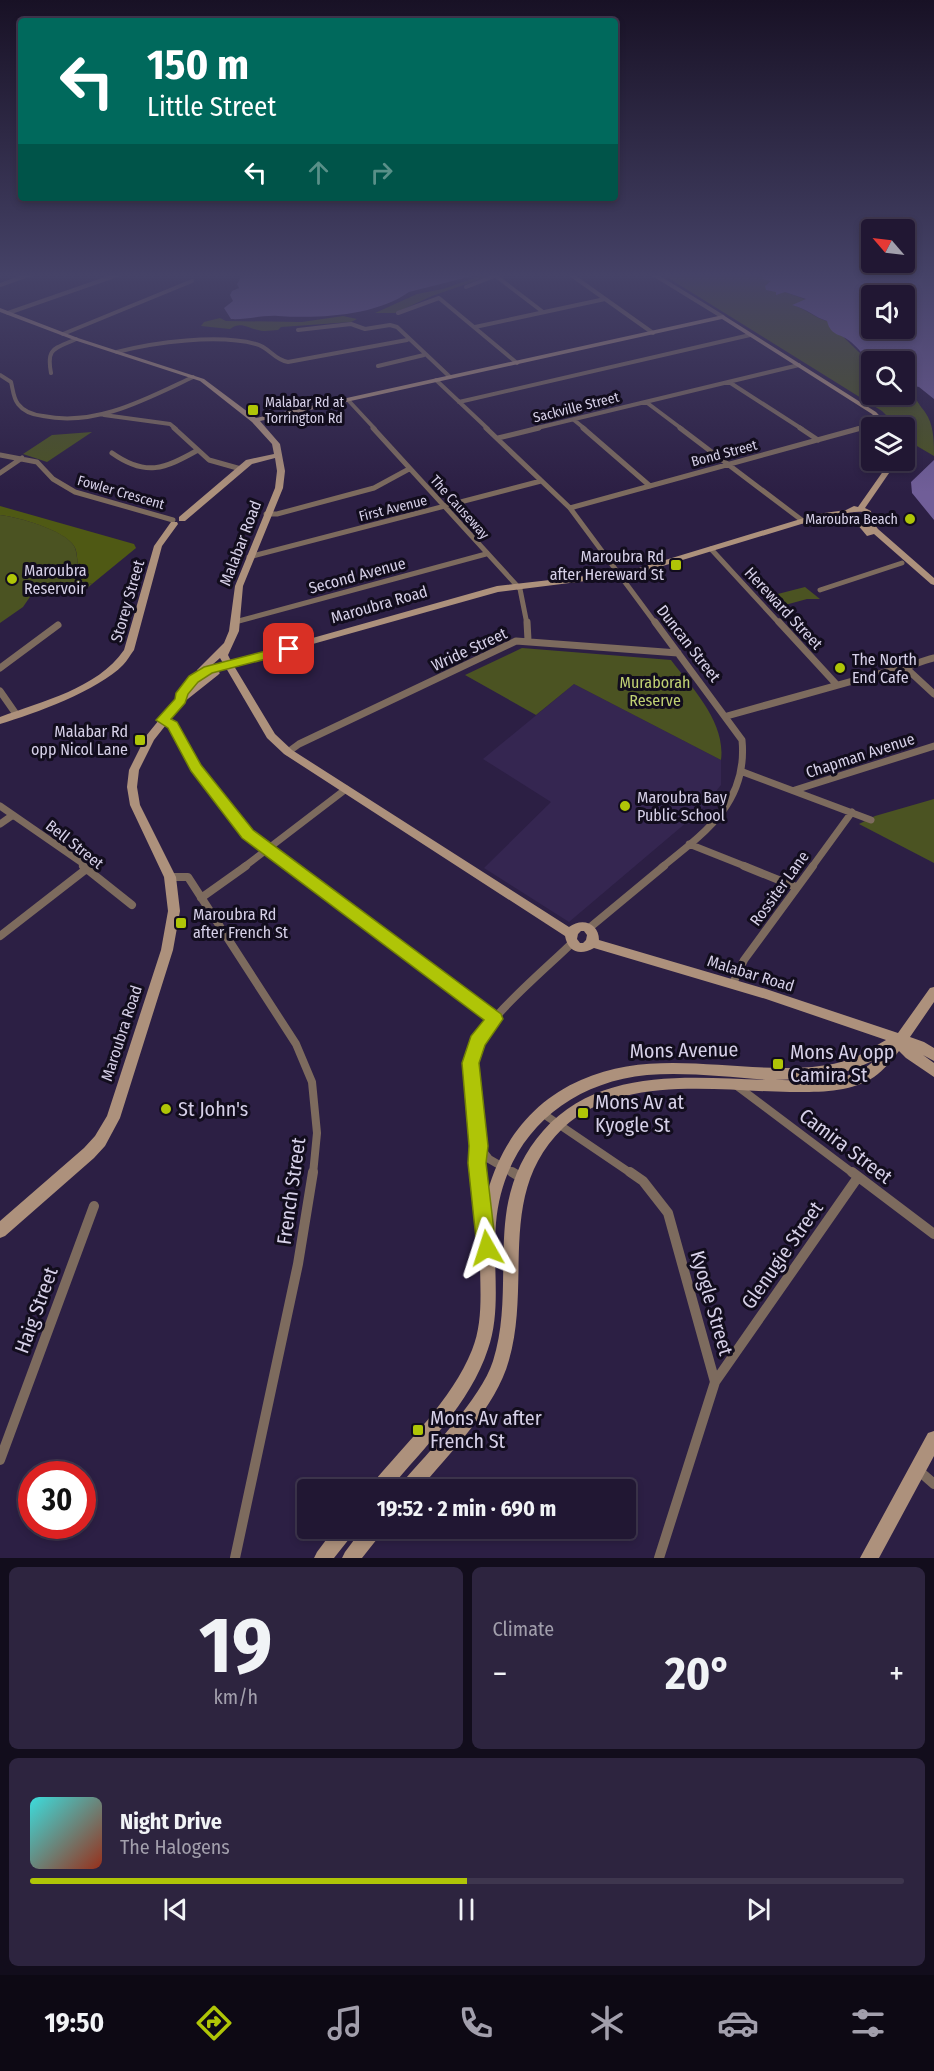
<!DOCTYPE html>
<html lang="en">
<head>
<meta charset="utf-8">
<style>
  :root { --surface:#211733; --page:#2d243f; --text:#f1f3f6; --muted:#a29fac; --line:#3e364e; --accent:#afc507 }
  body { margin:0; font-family:"Fira Sans Condensed",sans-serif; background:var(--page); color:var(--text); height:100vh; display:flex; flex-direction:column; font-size:22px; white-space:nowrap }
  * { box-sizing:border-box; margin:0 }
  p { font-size:20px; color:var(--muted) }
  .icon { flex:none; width:33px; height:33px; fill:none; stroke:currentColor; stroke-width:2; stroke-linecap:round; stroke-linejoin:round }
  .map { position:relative; height:1558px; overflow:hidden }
  .side { display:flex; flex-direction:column; gap:9px; padding:9px; background:#120d1c; flex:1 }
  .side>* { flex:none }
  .top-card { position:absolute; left:18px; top:18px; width:600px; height:183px; border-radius:6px; box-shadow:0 3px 9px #0003,0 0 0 2px var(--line); background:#00695c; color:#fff; overflow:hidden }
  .needle { width:39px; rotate:298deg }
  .tools { position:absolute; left:861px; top:219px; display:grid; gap:12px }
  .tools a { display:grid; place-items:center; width:54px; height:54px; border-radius:6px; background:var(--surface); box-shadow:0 3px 9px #0003,0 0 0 2px var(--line); font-size:30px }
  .speed { position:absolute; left:18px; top:1461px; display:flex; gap:12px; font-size:30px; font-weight:700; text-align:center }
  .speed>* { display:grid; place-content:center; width:78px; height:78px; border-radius:50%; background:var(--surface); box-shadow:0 3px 9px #0003,0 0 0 2px var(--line); line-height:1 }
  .speed .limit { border:9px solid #d22; background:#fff; color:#111 }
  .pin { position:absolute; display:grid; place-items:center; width:51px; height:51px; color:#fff; margin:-26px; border-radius:12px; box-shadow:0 3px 9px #0006 }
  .me { position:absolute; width:66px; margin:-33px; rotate:354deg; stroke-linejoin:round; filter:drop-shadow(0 0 4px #0008) }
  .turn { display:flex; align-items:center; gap:21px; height:126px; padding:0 30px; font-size:27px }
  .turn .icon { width:78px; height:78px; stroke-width:2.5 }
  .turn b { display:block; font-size:42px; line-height:51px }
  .lanes { display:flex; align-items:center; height:57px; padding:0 30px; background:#0003; justify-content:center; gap:30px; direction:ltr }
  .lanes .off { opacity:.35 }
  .big { font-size:45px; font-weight:700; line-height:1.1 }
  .side .card { flex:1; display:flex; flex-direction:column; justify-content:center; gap:9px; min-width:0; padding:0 21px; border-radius:9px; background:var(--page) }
  .side .dial { align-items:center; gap:0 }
  .dial b { font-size:78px; line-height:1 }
  .song { display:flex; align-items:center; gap:18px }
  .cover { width:72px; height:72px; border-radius:9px; background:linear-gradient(135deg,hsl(180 70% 55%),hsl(10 70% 35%)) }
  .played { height:6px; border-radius:3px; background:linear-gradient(90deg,var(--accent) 50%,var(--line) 50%) }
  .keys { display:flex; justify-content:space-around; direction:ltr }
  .heat { display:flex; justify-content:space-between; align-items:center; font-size:33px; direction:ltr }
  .side .tiles { flex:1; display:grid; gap:9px; grid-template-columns:1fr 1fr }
  .card:last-child { grid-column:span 2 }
  .trip { position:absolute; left:297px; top:1479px; width:339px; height:60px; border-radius:6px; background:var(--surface); box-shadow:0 3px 9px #0003,0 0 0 2px var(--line); font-weight:700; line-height:60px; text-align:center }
  .dock { display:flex; height:96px; justify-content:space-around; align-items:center; background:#0d0914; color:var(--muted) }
  .dock .icon { width:42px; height:42px }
  .dock .active { color:var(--accent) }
  .dock b { font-size:27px; color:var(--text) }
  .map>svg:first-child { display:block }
</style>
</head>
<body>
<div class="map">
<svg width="934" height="1558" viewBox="0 0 934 1558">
  <rect width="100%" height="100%" fill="#2c1f44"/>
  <path fill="#352651" d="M574 684 721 760V785L700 811 569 922 484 868 551 802 483 759Z"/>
  <path fill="#4b5322" d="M486 274H495L432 296 395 313H375L417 294 443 289Z
    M662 274H763L785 292 807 300 793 305C808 310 815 318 827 321L871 364 872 394H904L905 389 915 396C918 405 924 409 928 417 934 429 934 443 934 456L905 439 904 428 898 427 882 411Z
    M343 316 357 319 351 322 281 327 278 330C272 330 264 332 258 330 247 328 241 321 230 329L201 326 204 322 220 318 226 321 302 322Z
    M92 432 47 462 23 454 52 435Z
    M0 515C18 517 65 530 74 546 77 551 77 560 78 565L69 576 92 584 82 593 36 588 23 607 0 623Z
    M805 587 820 599H807L774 608 766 597Z
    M522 648 671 660C692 688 726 722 721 760L574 684 536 715 465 675Z
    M934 799V863L859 824 875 816Z"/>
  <path fill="#4f5914" d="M0 506 134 544 136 548 92 584 69 576 78 565C77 559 77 550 74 546 64 530 18 517 0 515Z"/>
  <path fill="#705e98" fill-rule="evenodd" d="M243 274H480L409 292C377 315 322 319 278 316 262 315 246 320 231 319L224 308 233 301 230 295 232 291 239 288 237 284Z
    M763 274H934V399L919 387 905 384 904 362 867 360C863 354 856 346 851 342 841 333 831 337 827 321 814 317 808 309 792 305L806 299 785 292 776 295V292L766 290 765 286 771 281 762 279ZM872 296H904V328H872Z
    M934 460V520L912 493 911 482Z"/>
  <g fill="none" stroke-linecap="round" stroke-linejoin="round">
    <path stroke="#7d6b5e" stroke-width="4" d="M570 274 653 333
      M653 274 723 317
      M496 276 543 312
      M0 285 31 274
      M466 287 497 275
      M8 313 120 274
      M398 313 439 298 517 363
      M475 327 605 299
      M298 330 351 324 365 329 390 325 397 327 450 377
      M63 334 192 281
      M117 352C155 342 218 334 256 344 269 347 274 360 288 362L407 340
      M378 366 424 355
      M51 373C46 347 55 349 76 339
      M0 375 11 382C13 389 13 398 18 404 24 412 34 415 43 416 96 427 146 399 193 377
      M436 380 488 429
      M729 382 802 429
      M348 400 375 429
      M459 402 750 335
      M646 402 682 429
      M104 415 170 424 176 429
      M574 420 585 429
      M533 429 799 365
      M856 429 886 424"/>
    <path stroke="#7d6b5e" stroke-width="5" d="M174 428 209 460 241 469
      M373 428 520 589 527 624
      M486 428 570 508 656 624
      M583 428 650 486
      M680 428 803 521
      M800 428 818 440
      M498 438 539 428
      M112 453C146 477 164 469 198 450
      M0 455 37 462 53 479 75 492 173 520
      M0 473 22 458
      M570 508 861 428
      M266 514H277L374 488 409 469
      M711 549 780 624
      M249 557 541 481
      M820 590 902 563
      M235 622 486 554"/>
    <path stroke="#7d6b5e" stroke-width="7" d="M527 622 528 640
      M655 622 742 740C748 802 706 832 662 867
      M779 622 837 685
      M0 668 58 625
      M907 669 934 694
      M0 691 16 714
      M727 716 885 672C903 670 917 662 934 658
      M162 720 173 725 196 767 248 834 293 867
      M288 752 299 744 516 641 678 653
      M743 772 871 820
      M795 790 934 746
      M0 806 81 862 84 867
      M0 824 13 815
      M689 844 747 867
      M244 867 346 789
      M812 867 852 812"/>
    <path stroke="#7d6b5e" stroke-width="8" d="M83 866 132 905
      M291 866 495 1019
      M744 866 796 887
      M170 877H188L296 1044 312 1082 317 1133 313 1174
      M201 898 246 866
      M588 929 664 866
      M0 936 85 870
      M733 983 744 960 813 866
      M737 1086 854 1174
      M542 1113 632 1174
      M479 1146 489 1159 515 1174
      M479 1174C476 1135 464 1089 474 1051 481 1022 549 966 572 943"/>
    <path stroke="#7d6b5e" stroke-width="10" d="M479 1172 484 1222
      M512 1172 522 1178
      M630 1172 643 1181 668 1213 715 1382 659 1558
      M852 1172 934 1234
      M715 1382 858 1177
      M0 1460 94 1206
      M918 1470 934 1484
      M235 1558 298 1264 313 1172"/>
    <path fill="#ad917c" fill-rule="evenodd" d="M0 308 78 338 204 379 256 418 723 315 876 412 891 428H884L872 414 722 319 260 421 280 444 285 471 283 488 243 586 239 631 228 655 231 661 497 586 629 571 817 514 846 510 854 506 858 507 891 460H898L865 508 871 511 872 521 878 529 934 578V585L931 584 874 534 867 536 852 518 856 516H859L868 526 864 521 863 512C854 510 832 517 821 518L633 575 498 592 234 666 275 734 292 750 569 927C582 917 599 923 599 940L766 989 898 1033 930 988 934 987V1002L910 1037 924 1042 934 1048V1061L923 1055 934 1063V1077L906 1058 899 1051C892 1060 884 1070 874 1077 850 1093 818 1092 790 1092 719 1091 620 1074 563 1128 496 1193 532 1280 509 1360 496 1408 450 1452 419 1490H399L401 1484C428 1452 481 1399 493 1361 509 1311 499 1258 507 1208 512 1179 524 1152 543 1131 601 1066 691 1078 769 1080 729 1077 687 1072 647 1075 564 1083 503 1140 496 1223 492 1265 502 1309 488 1349 470 1404 425 1446 389 1490H370L372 1484C406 1443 452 1400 472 1350 485 1318 479 1282 480 1247 481 1176 514 1109 581 1080 646 1051 715 1068 783 1068 802 1068 823 1067 841 1062 857 1058 872 1048 886 1040L766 999 594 948C580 956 568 952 565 936L284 754 267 738 226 668 216 670 220 673 218 675 184 702 154 740 139 770 137 787 140 805 176 877 180 911 173 950 120 1118 105 1146 94 1158 5 1236 0 1238V1221L84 1148 95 1136 107 1116 161 950 168 911 164 877 130 805 127 787 129 770 146 736 176 699 177 693 190 677 199 672 197 670 224 643 229 631 235 586 275 488 277 471 275 458 252 464 185 521H179V517L246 460 274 454 272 444 252 422 200 381 74 340 0 312ZM220 658 223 663 212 665ZM581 931H584L587 935 586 940 583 943H580L577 939 578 934ZM876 1059C850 1085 809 1080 775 1080 813 1079 842 1077 876 1059Z
      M171 522H177L178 524 162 546 134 650C130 655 127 661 123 665 99 690 34 714 0 724V717C42 701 97 689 124 650L154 546Z
      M934 1431V1456L879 1558H860L928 1433Z
      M335 1528H356L353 1534 334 1558H314L317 1552Z
      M363 1528H384L381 1534 362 1558H342L345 1552Z"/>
  </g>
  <linearGradient id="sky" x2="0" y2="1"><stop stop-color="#181125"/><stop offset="0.56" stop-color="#454267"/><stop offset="1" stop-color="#454267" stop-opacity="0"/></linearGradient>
  <rect width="934" height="492" fill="url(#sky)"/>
  <path fill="#afc507" stroke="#728005" stroke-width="1.5" d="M289 645 295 649 293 652 212 673 198 682 188 694 185 703 171 719 177 722 201 765 253 830 501 1014 503 1019 485 1045 479 1063 488 1146 486 1163 496 1248 493 1255 487 1258 480 1255 477 1248 468 1163 469 1146 462 1063 471 1036 484 1020 242 838 191 771 168 728 156 720 175 699 176 693 189 676 204 667Z"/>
  <g fill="#afc507" stroke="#120d1d" stroke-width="2">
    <rect x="247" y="404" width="12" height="12" rx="3"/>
    <circle cx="910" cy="519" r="6"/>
    <rect x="670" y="559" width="12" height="12" rx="3"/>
    <circle cx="12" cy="579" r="6"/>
    <circle cx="840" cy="668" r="6"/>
    <rect x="134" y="734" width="12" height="12" rx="3"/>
    <circle cx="625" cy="806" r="6"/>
    <rect x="175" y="917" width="12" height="12" rx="3"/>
    <rect x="772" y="1058" width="12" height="12" rx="3"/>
    <circle cx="166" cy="1109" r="6"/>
    <rect x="577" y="1107" width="12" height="12" rx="3"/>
    <rect x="412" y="1424" width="12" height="12" rx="3"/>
  </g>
  <g text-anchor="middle" stroke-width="6" stroke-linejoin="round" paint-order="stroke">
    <g font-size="14" fill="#d6d0e8" stroke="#120d1d" text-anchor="start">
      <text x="265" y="407">Malabar Rd at<tspan x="265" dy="16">Torrington Rd</tspan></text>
      <text x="898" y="524" text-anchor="end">Maroubra Beach</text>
    </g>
    <g font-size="14" fill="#d6d0e8" stroke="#120d1d">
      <text transform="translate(576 407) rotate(-14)" y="5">Sackville Street</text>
      <text transform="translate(724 453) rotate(-15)" y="5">Bond Street</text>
      <text transform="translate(121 492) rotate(16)" y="5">Fowler Crescent</text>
      <text transform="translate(460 507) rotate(48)" y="5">The Causeway</text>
      <text transform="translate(393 508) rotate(-14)" y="5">First Avenue</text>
    </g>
    <g font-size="16" fill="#d6d0e8" stroke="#120d1d">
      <text transform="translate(240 543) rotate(-69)" y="6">Malabar Road</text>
      <text transform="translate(357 575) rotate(-15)" y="6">Second Avenue</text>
      <text transform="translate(127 601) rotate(-74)" y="6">Storey Street</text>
      <text transform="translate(379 604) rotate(-16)" y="6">Maroubra Road</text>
      <text transform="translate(784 608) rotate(47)" y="6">Hereward Street</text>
      <text transform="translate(689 643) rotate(52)" y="6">Duncan Street</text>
      <text transform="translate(469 649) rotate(-25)" y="6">Wride Street</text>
      <text transform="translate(860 755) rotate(-18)" y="6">Chapman Avenue</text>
      <text transform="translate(75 844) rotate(38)" y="6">Bell Street</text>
      <text transform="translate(779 888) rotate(-54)" y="6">Rossiter Lane</text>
      <text transform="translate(751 973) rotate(17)" y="6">Malabar Road</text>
      <text transform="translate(121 1033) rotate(-72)" y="6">Maroubra Road</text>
    </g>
    <g font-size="16" fill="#d6d0e8" stroke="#120d1d" text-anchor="start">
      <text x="664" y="562" text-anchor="end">Maroubra Rd<tspan x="664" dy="18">after Hereward St</tspan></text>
      <text x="24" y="576">Maroubra<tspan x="24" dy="18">Reservoir</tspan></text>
      <text x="852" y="665">The North<tspan x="852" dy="18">End Cafe</tspan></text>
      <text x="128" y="737" text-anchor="end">Malabar Rd<tspan x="128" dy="18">opp Nicol Lane</tspan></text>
      <text x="637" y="803">Maroubra Bay<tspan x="637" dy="18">Public School</tspan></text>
      <text x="193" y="920">Maroubra Rd<tspan x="193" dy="18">after French St</tspan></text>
    </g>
    <g font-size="16" fill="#c0d173" stroke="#120d1d">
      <text x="655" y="688">Muraborah<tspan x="655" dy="18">Reserve</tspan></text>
    </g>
    <g font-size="20" fill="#d6d0e8" stroke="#120d1d">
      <text transform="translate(684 1050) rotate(-1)" y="7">Mons Avenue</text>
      <text transform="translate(846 1146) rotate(37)" y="7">Camira Street</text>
      <text transform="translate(291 1191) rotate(-82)" y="7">French Street</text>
      <text transform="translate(782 1255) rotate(-55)" y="7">Glenugie Street</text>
      <text transform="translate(712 1303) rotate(74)" y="7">Kyogle Street</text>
      <text transform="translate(36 1310) rotate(-70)" y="7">Haig Street</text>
    </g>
    <g font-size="20" fill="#d6d0e8" stroke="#120d1d" text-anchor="start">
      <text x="790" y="1059">Mons Av opp<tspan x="790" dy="23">Camira St</tspan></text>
      <text x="595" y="1109">Mons Av at<tspan x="595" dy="23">Kyogle St</tspan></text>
      <text x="178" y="1116">St John's</text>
      <text x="430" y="1425">Mons Av after<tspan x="430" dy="23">French St</tspan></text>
    </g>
  </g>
</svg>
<div class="tools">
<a><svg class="needle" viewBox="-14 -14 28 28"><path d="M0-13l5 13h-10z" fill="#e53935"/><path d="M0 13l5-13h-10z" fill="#a29fac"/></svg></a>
<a><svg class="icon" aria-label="sound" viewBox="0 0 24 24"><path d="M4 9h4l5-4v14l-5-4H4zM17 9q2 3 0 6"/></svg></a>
<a><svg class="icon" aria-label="search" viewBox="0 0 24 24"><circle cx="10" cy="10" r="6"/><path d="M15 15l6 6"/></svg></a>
<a><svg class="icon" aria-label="layers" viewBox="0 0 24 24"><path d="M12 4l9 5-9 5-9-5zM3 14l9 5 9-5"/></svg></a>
</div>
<div class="speed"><div class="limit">30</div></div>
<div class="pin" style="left:289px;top:649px;background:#d93025"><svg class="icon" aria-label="arrive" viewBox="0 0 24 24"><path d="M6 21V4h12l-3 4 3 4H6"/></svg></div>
<svg class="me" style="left:487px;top:1248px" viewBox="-20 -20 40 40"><path d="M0-17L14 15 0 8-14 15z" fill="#afc507" stroke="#fff" stroke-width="4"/></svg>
<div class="trip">19:52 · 2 min · 690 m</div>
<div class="top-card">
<div class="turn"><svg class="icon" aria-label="left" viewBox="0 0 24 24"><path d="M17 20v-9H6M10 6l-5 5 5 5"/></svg><div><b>150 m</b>Little Street</div></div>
<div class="lanes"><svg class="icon" aria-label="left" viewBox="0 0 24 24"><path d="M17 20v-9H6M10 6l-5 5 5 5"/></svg><svg class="icon off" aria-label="ahead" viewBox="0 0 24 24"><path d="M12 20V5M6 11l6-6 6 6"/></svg><svg class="icon off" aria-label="right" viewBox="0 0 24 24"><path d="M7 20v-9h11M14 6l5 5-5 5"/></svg></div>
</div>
</div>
<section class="side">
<div class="tiles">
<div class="card dial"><b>19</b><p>km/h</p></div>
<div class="card"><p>Climate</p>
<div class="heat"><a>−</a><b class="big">20°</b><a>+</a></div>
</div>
<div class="card">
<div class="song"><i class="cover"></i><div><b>Night Drive</b><p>The Halogens</p></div></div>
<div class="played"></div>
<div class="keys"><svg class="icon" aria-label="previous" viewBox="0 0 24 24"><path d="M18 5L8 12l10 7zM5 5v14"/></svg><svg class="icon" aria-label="pause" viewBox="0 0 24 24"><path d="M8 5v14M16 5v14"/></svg><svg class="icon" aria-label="next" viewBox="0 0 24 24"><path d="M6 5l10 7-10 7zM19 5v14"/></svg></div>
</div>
</div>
</section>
<nav class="dock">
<b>19:50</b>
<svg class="icon active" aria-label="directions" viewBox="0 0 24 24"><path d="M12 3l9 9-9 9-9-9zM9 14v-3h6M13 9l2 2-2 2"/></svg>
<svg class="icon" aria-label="music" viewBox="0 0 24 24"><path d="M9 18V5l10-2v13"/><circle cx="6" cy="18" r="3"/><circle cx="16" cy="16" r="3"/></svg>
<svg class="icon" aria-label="phone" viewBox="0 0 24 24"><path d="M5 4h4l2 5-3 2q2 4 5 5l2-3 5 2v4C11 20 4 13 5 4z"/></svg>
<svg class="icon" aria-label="climate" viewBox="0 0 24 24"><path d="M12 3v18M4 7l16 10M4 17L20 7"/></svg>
<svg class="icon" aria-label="car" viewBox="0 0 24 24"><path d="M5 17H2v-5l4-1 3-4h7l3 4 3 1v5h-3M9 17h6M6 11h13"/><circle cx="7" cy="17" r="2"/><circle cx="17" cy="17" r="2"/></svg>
<svg class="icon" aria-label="filters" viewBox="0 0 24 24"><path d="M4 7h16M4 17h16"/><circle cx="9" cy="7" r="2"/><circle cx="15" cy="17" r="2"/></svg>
</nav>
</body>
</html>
